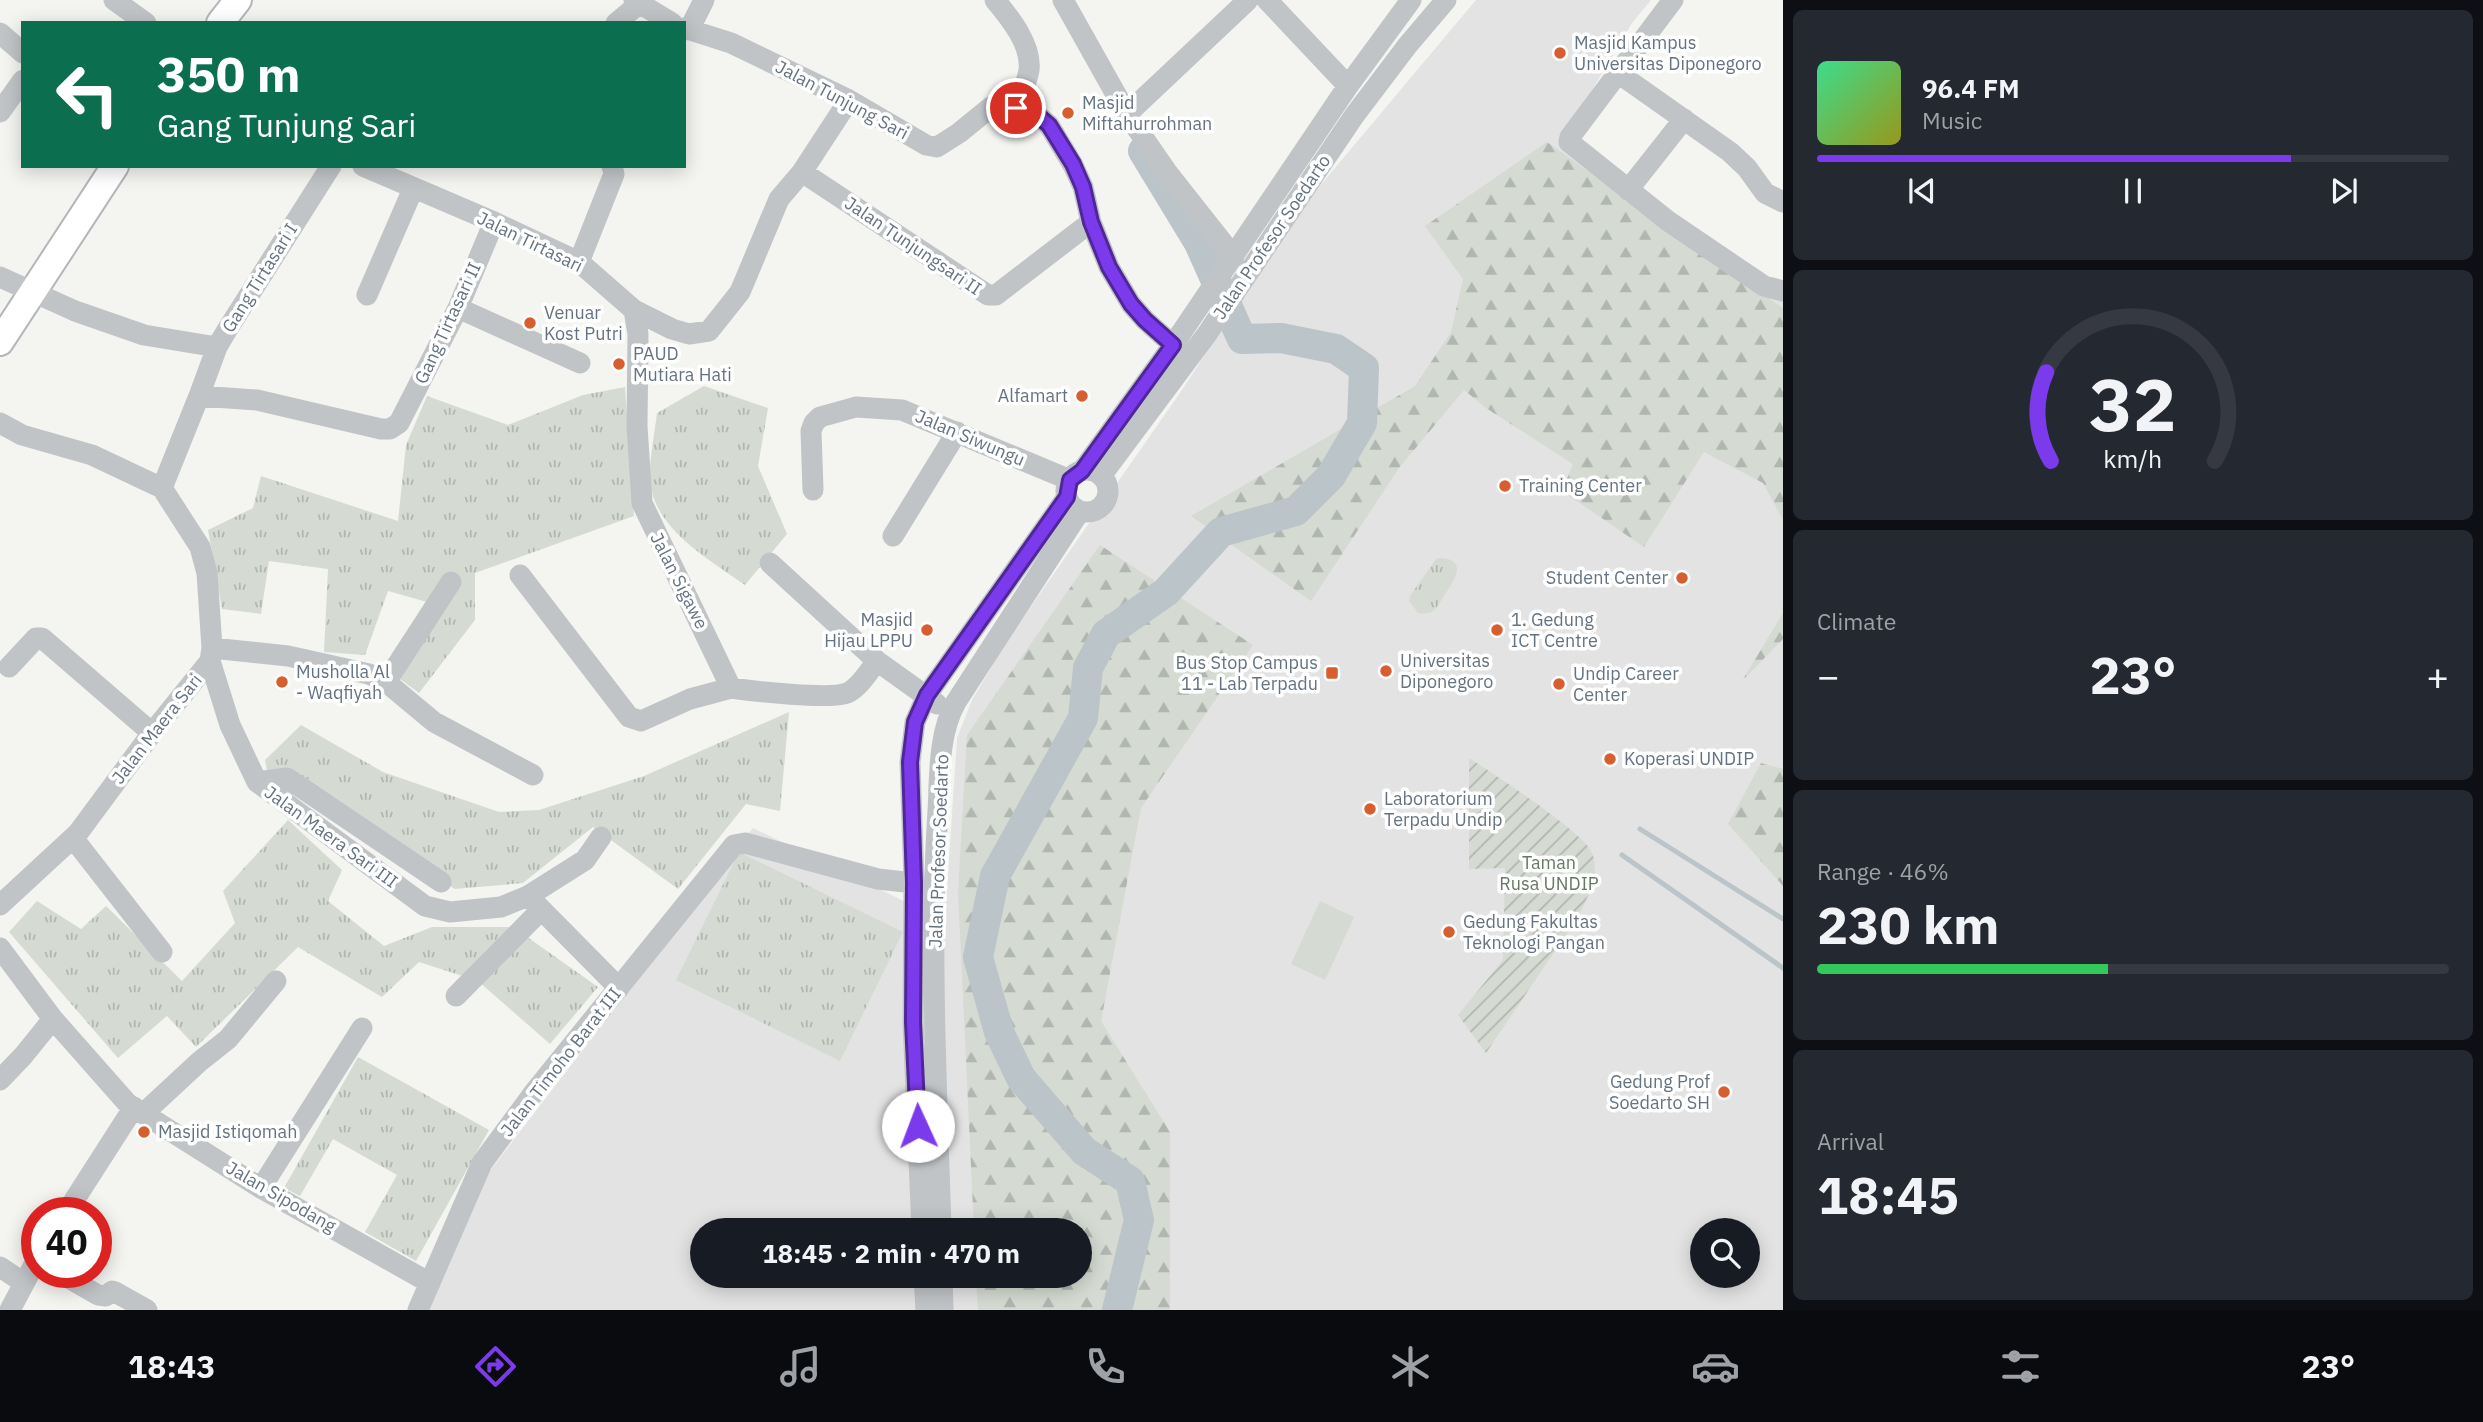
<!DOCTYPE html>
<html lang="en">
<head>
<meta charset="utf-8">
<style>
  :root { --surface:#171b24; --page:#242831; --text:#f1f3f6; --muted:#9ea1a6; --line:#363941; --accent:#7c3aed }
  body { margin:0; font-family:"IBM Plex Sans",sans-serif; background:var(--page); color:var(--text); height:100vh; display:flex; flex-direction:column; font-size:26px; white-space:nowrap }
  * { box-sizing:border-box; margin:0 }
  p { font-size:23px; color:var(--muted) }
  .icon { flex:none; width:38px; height:38px; fill:none; stroke:currentColor; stroke-width:2; stroke-linecap:round; stroke-linejoin:round }
  .map { position:relative; flex:1; overflow:hidden }
  .side { display:flex; flex-direction:column; gap:10px; padding:10px; background:#0d0f14; width:700px }
  .side>* { flex:none }
  .guide { position:absolute; left:21px; top:21px; width:665px; height:147px; border-radius:0px; box-shadow:0 4px 18px #0003; background:#0b6e4f; color:#fff; overflow:hidden }
  .fabs { position:absolute; left:1690px; top:1218px; display:grid; gap:14px }
  .fabs a { display:grid; place-items:center; width:70px; height:70px; border-radius:50%; background:var(--surface); box-shadow:0 4px 18px #0003; font-size:35px }
  .speed { position:absolute; left:21px; top:1197px; display:flex; gap:14px; font-size:35px; font-weight:700; text-align:center }
  .speed>* { display:grid; place-content:center; width:91px; height:91px; border-radius:50%; background:var(--surface); box-shadow:0 4px 18px #0003; line-height:1 }
  .speed .limit { border:10px solid #d22; background:#fff; color:#111 }
  .pin { position:absolute; display:grid; place-items:center; width:60px; height:60px; color:#fff; margin:-30px; border:4px solid #fff; border-radius:50%; box-shadow:0 2px 7px #0007 }
  .me { position:absolute; width:77px; margin:-38px; rotate:358deg; stroke-linejoin:round; filter:drop-shadow(0 0 5px #0008) }
  .turn { display:flex; align-items:center; gap:24px; height:147px; padding:0 21px; font-size:32px }
  .turn .icon { width:91px; height:91px; stroke-width:2.5 }
  .turn b { display:block; font-size:49px; line-height:60px }
  .big { font-size:52px; font-weight:800; line-height:1.1 }
  .side .card { flex:1; display:flex; flex-direction:column; justify-content:center; gap:10px; min-width:0; padding:0 24px; border-radius:10px; background:var(--page) }
  .side .dial { align-items:center; gap:0 }
  .dial svg { height:182px; overflow:visible; fill:none; stroke:var(--line); stroke-width:7; stroke-linecap:round; text-anchor:middle }
  .dial text { fill:var(--text); stroke:none }
  .song { display:flex; align-items:center; gap:21px }
  .cover { width:84px; height:84px; border-radius:10px; background:linear-gradient(135deg,hsl(150 70% 55%),hsl(60 70% 35%)) }
  .played { height:7px; border-radius:4px; background:linear-gradient(90deg,var(--accent) 75%,var(--line) 75%) }
  .keys { display:flex; justify-content:space-around; direction:ltr }
  .heat { display:flex; justify-content:space-between; align-items:center; font-size:38px; direction:ltr }
  .charge { height:10px; border-radius:5px; background:linear-gradient(90deg,#34c759 46%,var(--line) 0) }
  .trip { position:absolute; left:690px; top:1218px; width:402px; height:70px; border-radius:35px; background:var(--surface); box-shadow:0 4px 18px #0003; font-weight:800; line-height:70px; text-align:center }
  .dock { display:flex; height:112px; justify-content:space-around; align-items:center; background:#090b0e; color:var(--muted) }
  .dock .icon { width:49px; height:49px }
  .dock .current { color:var(--accent) }
  .dock b { font-size:32px; color:var(--text) }
  main { display:flex; flex:1; min-height:0 }
  .map>svg:first-child { display:block }
</style>
</head>
<body>
<main>
<div class="map">
<svg width="1783" height="1310" viewBox="0 0 1783 1310">
  <defs>
    <pattern id="grass-tufts" width="24" height="20" patternUnits="userSpaceOnUse" patternTransform="scale(1.75)"><rect width="24" height="20" fill="#d5dbd2"/><path d="M3 7l-1-3M5 7V3M7 7l1-3M15 17l-1-3M17 17v-4M19 17l1-3" fill="none" stroke="#b0b6b0"/></pattern>
    <pattern id="forest-firs" width="22" height="20" patternUnits="userSpaceOnUse" patternTransform="scale(1.75)"><rect width="22" height="20" fill="#d5dbd2"/><path d="M5 1l3.5 6h-7zM16 11l3.5 6h-7z" fill="#b0b6b0"/></pattern>
    <pattern id="garden-furrows" width="10" height="10" patternUnits="userSpaceOnUse" patternTransform="scale(1.75)"><rect width="10" height="10" fill="#d5dbd2"/><path d="M-1 1l2-2M0 10L10 0M9 11l2-2" fill="none" stroke="#b0b6b0"/></pattern>
  </defs>
  <rect width="100%" height="100%" fill="#f4f4f1"/>
  <path fill="#e2e3e2" fill-rule="evenodd" d="M1476 0H1651L1632 23 1559 146 1783 302V1310H423L486 1176 753 828 945 921 957 738 972 700 1007 641 1182 390 1293 218ZM702 1230H1080V1276H702ZM1703 1230H1748V1276H1703Z"/>
  <path fill="url(#grass-tufts)" d="M704 386 768 408 758 466 787 534 745 585C710 560 657 531 650 484 648 468 655 431 657 413Z
    M625 387 634 516 475 573V620L419 693 400 679 434 604 388 591 365 655 324 652 328 569 269 561 261 614 222 609 208 530 253 508 261 476 398 521 406 445 427 396 508 425 583 395Z
    M1441 558C1470 560 1452 583 1444 596 1441 600 1438 607 1434 610 1429 614 1423 614 1418 613L1409 601 1410 596 1436 559Z
    M789 712 780 811 746 804 678 889 593 827 523 883 455 889 269 781 265 760 301 725 383 772 499 812 539 810 644 776Z
    M288 820 342 870 328 901 384 946 432 927H513L598 987 550 1044 478 981 419 962 382 997 298 947 196 1047 167 1016 118 1058 9 932 37 901 81 929 106 906 182 981 235 923 223 891Z
    M739 852 903 932 840 1061 676 980Z
    M358 1057 489 1130 416 1261 365 1232 397 1175 333 1139 300 1196 284 1188Z"/>
  <path fill="url(#forest-firs)" d="M1547 142 1783 308V520L1763 483 1704 452 1644 547 1562 491 1573 464 1486 408 1464 390 1399 468 1311 601 1191 516 1415 386 1451 332 1463 279 1425 226Z
    M1100 545 1253 645 1141 808 1101 1021 1170 1132V1310H978L976 1276H1080V1230H974L958 892 967 735Z
    M1783 613V639L1742 681Z
    M1761 763 1783 769V886L1728 824Z"/>
  <path fill="url(#garden-furrows)" d="M1469 758C1491 772 1585 833 1592 853 1601 876 1585 904 1574 923L1486 1053 1458 1015 1503 960 1505 868 1469 869Z"/>
  <path fill="#d5dbd2" d="M1320 901 1354 917 1325 980 1291 964Z"/>
  <g fill="none" stroke-linecap="round" stroke-linejoin="round">
    <path stroke="#bbc4c9" stroke-width="5" d="M1640 829 1783 919
      M1622 855 1783 968"/>
    <path stroke="#bbc4c9" stroke-width="30" d="M1117 1310 1139 1220 1130 1181 1084 1151 1021 1078 999 1032 978 957 995 876 1083 718 1088 668 1106 634 1166 592 1221 532 1296 511 1331 476 1362 423 1364 368 1336 349 1281 338 1242 339 1199 243 1143 151"/>
    <g stroke="#b3b7ba" stroke-width="30">
      <path id="major" d="M220 23 238 0
        M0 342 115 166"/>
    </g>
    <path stroke="#c0c4c7" stroke-width="21" d="M114 0 146 23
      M634 0 672 23
      M995 0C1010 18 1032 45 1029 70 1027 83 1020 96 1016 108
      M1063 0 1127 114 1167 172 1234 257
      M1267 0 1348 86
      M1673 0 1570 137 1569 142 1668 221 1764 286 1783 291
      M616 23 639 4
      M684 28 731 43 849 100 926 145 937 147 959 133 991 107 1016 108 1036 114 1049 125 1073 165 1083 187 1091 222 1109 267 1131 304 1145 320 1173 345
      M689 30 704 0
      M0 33 23 53
      M1618 73 1730 152 1747 168 1765 193 1783 202
      M0 112 23 80
      M1127 114 1248 0
      M363 166 494 222 579 262 634 310 672 329 689 334 709 331 740 292 779 199 802 172 849 100
      M802 172 988 295H996L1091 222
      M1628 190 1684 119
      M579 262 614 174 612 166
      M0 277 75 311 144 335 217 347
      M367 295 413 189
      M458 308 580 363
      M634 310 638 334 637 426 642 503 731 688C752 691 830 700 847 693 859 688 869 671 877 661
      M199 396 217 347 227 330 331 166
      M0 423 22 435 92 455 162 488 200 547 207 573 212 648 210 661 152 733 78 833 0 905
      M1066 491a21 21 0 1 1 42 0a21 21 0 1 1-42 0Z
      M1082 471 1173 345 1348 86 1411 0
      M1101 476 1207 334 1354 116 1407 46 1446 0
      M162 488 199 396 257 400 381 429H390L399 423 458 308 494 222
      M813 490 811 431 814 423 820 417 856 407 902 410 1070 480
      M893 536 957 432
      M770 563 877 661 937 704
      M520 575 629 717 641 721 690 699 731 688
      M212 648 288 656 369 674 386 682 434 722 533 775
      M210 661 230 725 257 782 425 906 450 912 501 907 528 896 585 860 601 837
      M9 667 36 638H42L152 733
      M386 682 451 582
      M257 782 287 778 441 882
      M73 838 162 952
      M528 896 619 988
      M0 948 53 1019 128 1104 261 1188 430 1283
      M456 996 541 910
      M0 1080 23 1056 53 1019
      M144 1113 199 1062 228 1039 276 981
      M261 1188 362 1028
      M66 1213 134 1107
      M922 1230 913 1022 914 883 910 762 915 722 927 695 1067 497
      M941 1230C937 1091 929 950 938 811 940 775 938 734 956 702L1080 511
      M0 1267 24 1283
      M58 1272 98 1295 106 1296 112 1291 115 1292 147 1310
      M924 1276 926 1310
      M942 1276 943 1310
      M10 1310 37 1259
      M418 1310 482 1163 535 1091 734 845 745 843 878 879 914 883"/>
    <use href="#major" stroke="#fff" stroke-width="26"/>
  </g>
  <g fill="none" stroke-linecap="round" stroke-linejoin="round">
    <g stroke="#51269a" stroke-width="18">
      <path id="route" d="M918 1126 913 1022 914 883 910 762 915 722 927 695 1067 497 1070 480 1082 471 1173 345 1145 320 1131 304 1109 267 1091 222 1083 187 1073 164 1049 125 1036 114 1016 108"/>
    </g>
    <use href="#route" stroke="#7c3aed" stroke-width="12"/>
  </g>
  <g fill="#d75e2e" stroke="#fff" stroke-width="2.5">
    <circle cx="1560" cy="53" r="7"/>
    <circle cx="1068" cy="113" r="7"/>
    <circle cx="530" cy="323" r="7"/>
    <circle cx="619" cy="364" r="7"/>
    <circle cx="1082" cy="396" r="7"/>
    <circle cx="1505" cy="486" r="7"/>
    <circle cx="1682" cy="578" r="7"/>
    <circle cx="927" cy="630" r="7"/>
    <circle cx="1497" cy="630" r="7"/>
    <circle cx="1386" cy="671" r="7"/>
    <rect x="1325" y="666" width="14" height="14" rx="3.5"/>
    <circle cx="282" cy="682" r="7"/>
    <circle cx="1559" cy="684" r="7"/>
    <circle cx="1610" cy="759" r="7"/>
    <circle cx="1370" cy="809" r="7"/>
    <circle cx="1449" cy="932" r="7"/>
    <circle cx="1724" cy="1092" r="7"/>
    <circle cx="144" cy="1132" r="7"/>
  </g>
  <g text-anchor="middle" stroke-width="7" stroke-linejoin="round" paint-order="stroke">
    <g font-size="18" fill="#657380" stroke="#fff" text-anchor="start">
      <text x="1574" y="49">Masjid Kampus<tspan x="1574" dy="21">Universitas Diponegoro</tspan></text>
      <text x="1082" y="109">Masjid<tspan x="1082" dy="21">Miftahurrohman</tspan></text>
      <text x="544" y="319">Venuar<tspan x="544" dy="21">Kost Putri</tspan></text>
      <text x="633" y="360">PAUD<tspan x="633" dy="21">Mutiara Hati</tspan></text>
      <text x="1068" y="402" text-anchor="end">Alfamart</text>
      <text x="1519" y="492">Training Center</text>
      <text x="1668" y="584" text-anchor="end">Student Center</text>
      <text x="913" y="626" text-anchor="end">Masjid<tspan x="913" dy="21">Hijau LPPU</tspan></text>
      <text x="1511" y="626">1. Gedung<tspan x="1511" dy="21">ICT Centre</tspan></text>
      <text x="1400" y="667">Universitas<tspan x="1400" dy="21">Diponegoro</tspan></text>
      <text x="1318" y="669" text-anchor="end">Bus Stop Campus<tspan x="1318" dy="21">11 - Lab Terpadu</tspan></text>
      <text x="296" y="678">Musholla Al<tspan x="296" dy="21">- Waqfiyah</tspan></text>
      <text x="1573" y="680">Undip Career<tspan x="1573" dy="21">Center</tspan></text>
      <text x="1624" y="765">Koperasi UNDIP</text>
      <text x="1384" y="805">Laboratorium<tspan x="1384" dy="21">Terpadu Undip</tspan></text>
      <text x="1463" y="928">Gedung Fakultas<tspan x="1463" dy="21">Teknologi Pangan</tspan></text>
      <text x="1710" y="1088" text-anchor="end">Gedung Prof<tspan x="1710" dy="21">Soedarto SH</tspan></text>
      <text x="158" y="1138">Masjid Istiqomah</text>
    </g>
    <g font-size="18" fill="#657380" stroke="#fff">
      <text transform="translate(842 100) rotate(28)" y="6">Jalan Tunjung Sari</text>
      <text transform="translate(1272 237) rotate(-56)" y="6">Jalan Profesor Soedarto</text>
      <text transform="translate(530 242) rotate(26)" y="6">Jalan Tirtasari</text>
      <text transform="translate(913 246) rotate(34)" y="6">Jalan Tunjungsari II</text>
      <text transform="translate(260 278) rotate(-58)" y="6">Gang Tirtasari I</text>
      <text transform="translate(448 323) rotate(-65)" y="6">Gang Tirtasari II</text>
      <text transform="translate(970 438) rotate(23)" y="6">Jalan Siwungu</text>
      <text transform="translate(679 581) rotate(63)" y="6">Jalan Sigawe</text>
      <text transform="translate(157 729) rotate(-52)" y="6">Jalan Maera Sari</text>
      <text transform="translate(331 837) rotate(36)" y="6">Jalan Maera Sari III</text>
      <text transform="translate(939 851) rotate(-88)" y="6">Jalan Profesor Soedarto</text>
      <text transform="translate(561 1062) rotate(-52)" y="6">Jalan Timoho Barat III</text>
      <text transform="translate(281 1197) rotate(30)" y="6">Jalan Sipodang</text>
    </g>
    <g font-size="18" fill="#677864" stroke="#fff">
      <text x="1549" y="869">Taman<tspan x="1549" dy="21">Rusa UNDIP</tspan></text>
    </g>
  </g>
</svg>
<div class="fabs">
<a><svg class="icon" aria-label="search" viewBox="0 0 24 24"><circle cx="10" cy="10" r="6"/><path d="M15 15l6 6"/></svg></a>
</div>
<div class="speed"><div class="limit">40</div></div>
<div class="pin" style="left:1016px;top:108px;background:#d93025"><svg class="icon" aria-label="arrive" viewBox="0 0 24 24"><path d="M6 21V4h12l-3 4 3 4H6"/></svg></div>
<svg class="me" style="left:918px;top:1126px" viewBox="-20 -20 40 40"><circle r="19" fill="#fff"/><path d="M0-13L10 11 0 6-10 11z" fill="#7c3aed"/></svg>
<div class="trip">18:45 · 2 min · 470 m</div>
<div class="guide">
<div class="turn"><svg class="icon" aria-label="left" viewBox="0 0 24 24"><path d="M17 20v-9H6M10 6l-5 5 5 5"/></svg><div><b>350 m</b>Gang Tunjung Sari</div></div>
</div>
</div>
<section class="side">
<div class="card">
<div class="song"><i class="cover"></i><div><b>96.4 FM</b><p>Music</p></div></div>
<div class="played"></div>
<div class="keys"><svg class="icon" aria-label="previous" viewBox="0 0 24 24"><path d="M18 5L8 12l10 7zM5 5v14"/></svg><svg class="icon" aria-label="pause" viewBox="0 0 24 24"><path d="M8 5v14M16 5v14"/></svg><svg class="icon" aria-label="next" viewBox="0 0 24 24"><path d="M6 5l10 7-10 7zM19 5v14"/></svg></div>
</div>
<div class="card dial"><svg viewBox="0 0 100 80">
<path d="M14 69A42 42 0 1 1 86 69"/>
<path d="M14 69A42 42 0 0 1 12 30" stroke="#7c3aed"/>
<text x="50" y="56" font-size="32" font-weight="700">32</text>
<text x="50" y="72" font-size="11">km/h</text>
</svg></div>
<div class="card"><p>Climate</p>
<div class="heat"><a>−</a><b class="big">23°</b><a>+</a></div>
</div>
<div class="card"><p>Range · 46%</p><b class="big">230 km</b><div class="charge"></div></div>
<div class="card"><p>Arrival</p><b class="big">18:45</b></div>
</section>
</main>
<nav class="dock">
<b>18:43</b>
<svg class="icon current" aria-label="directions" viewBox="0 0 24 24"><path d="M12 3l9 9-9 9-9-9zM9 14v-3h6M13 9l2 2-2 2"/></svg>
<svg class="icon" aria-label="music" viewBox="0 0 24 24"><path d="M9 18V5l10-2v13"/><circle cx="6" cy="18" r="3"/><circle cx="16" cy="16" r="3"/></svg>
<svg class="icon" aria-label="phone" viewBox="0 0 24 24"><path d="M5 4h4l2 5-3 2q2 4 5 5l2-3 5 2v4C11 20 4 13 5 4z"/></svg>
<svg class="icon" aria-label="climate" viewBox="0 0 24 24"><path d="M12 3v18M4 7l16 10M4 17L20 7"/></svg>
<svg class="icon" aria-label="car" viewBox="0 0 24 24"><path d="M5 17H2v-5l4-1 3-4h7l3 4 3 1v5h-3M9 17h6M6 11h13"/><circle cx="7" cy="17" r="2"/><circle cx="17" cy="17" r="2"/></svg>
<svg class="icon" aria-label="filters" viewBox="0 0 24 24"><path d="M4 7h16M4 17h16"/><circle cx="9" cy="7" r="2"/><circle cx="15" cy="17" r="2"/></svg>
<b>23°</b>
</nav>
</body>
</html>
